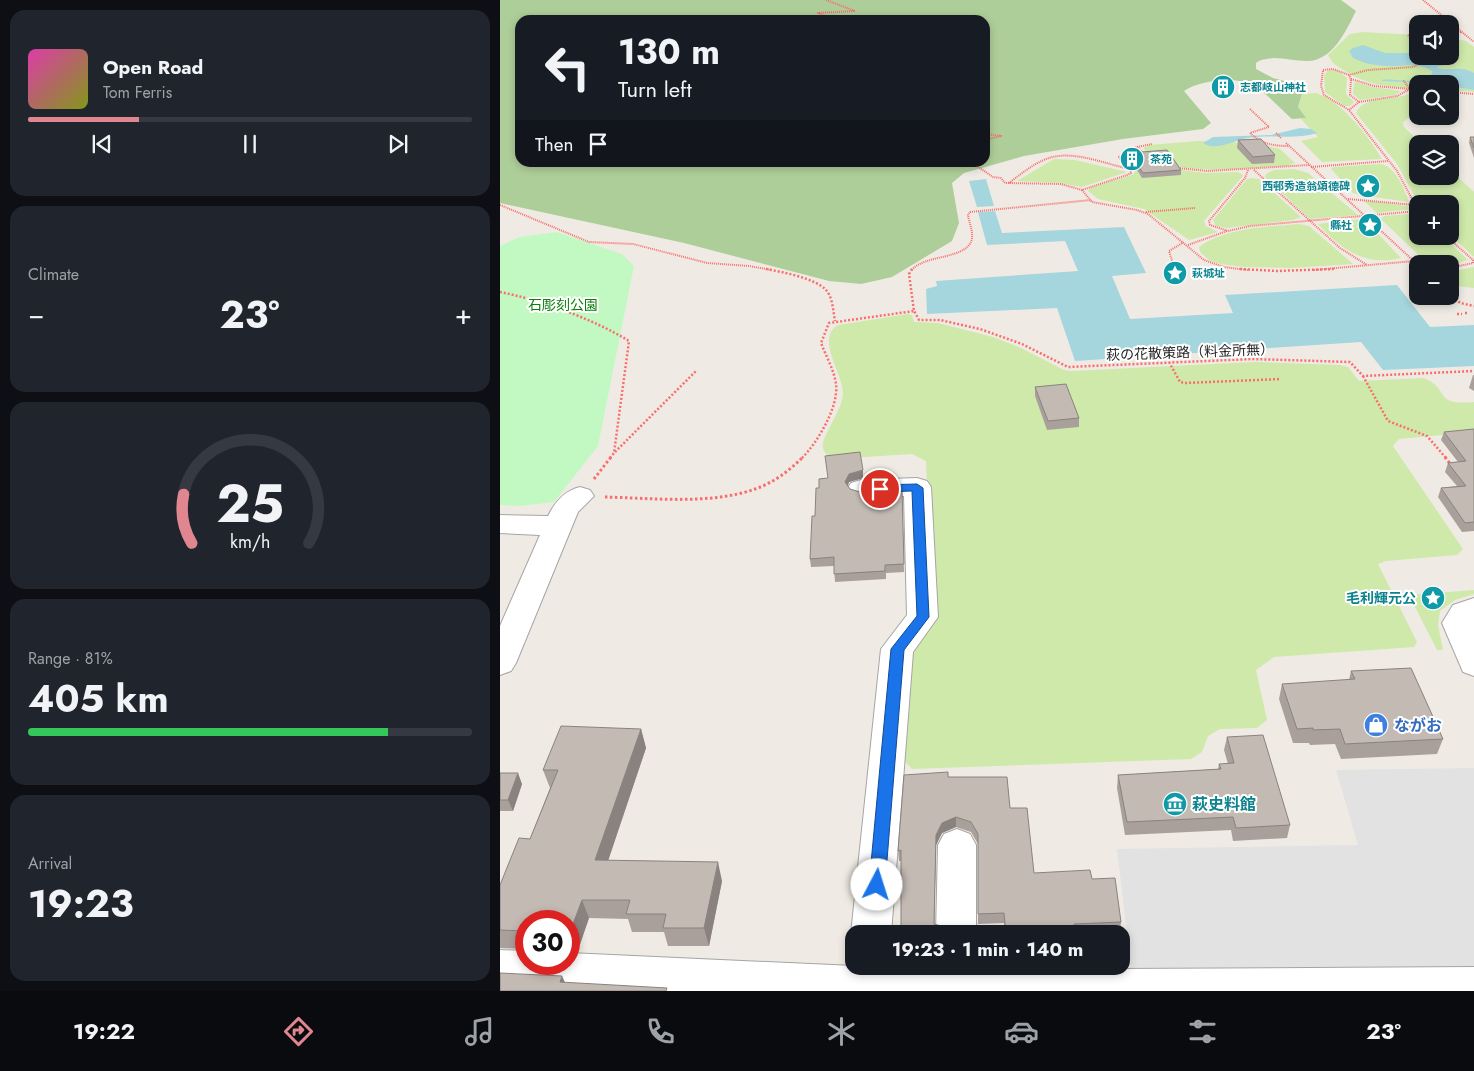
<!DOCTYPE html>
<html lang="en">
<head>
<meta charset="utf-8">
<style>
  :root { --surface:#171b24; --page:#20242c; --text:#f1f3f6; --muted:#9ea1a6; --line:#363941; --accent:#e08690 }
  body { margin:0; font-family:Jost,"Noto Sans JP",sans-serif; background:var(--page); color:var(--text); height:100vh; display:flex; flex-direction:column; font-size:19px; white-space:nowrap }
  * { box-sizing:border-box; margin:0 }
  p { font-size:16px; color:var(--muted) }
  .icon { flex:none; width:28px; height:28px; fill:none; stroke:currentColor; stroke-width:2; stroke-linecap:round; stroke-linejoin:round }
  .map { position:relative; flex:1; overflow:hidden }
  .panel { display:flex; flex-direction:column; gap:10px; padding:10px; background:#0d0f14; width:500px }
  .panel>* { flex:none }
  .guide { position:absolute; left:15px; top:15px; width:475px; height:152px; border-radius:15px; box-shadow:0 2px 8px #0003; background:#171b24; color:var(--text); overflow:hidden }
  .controls { position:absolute; left:909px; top:15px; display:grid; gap:10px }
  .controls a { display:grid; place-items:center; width:50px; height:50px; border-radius:10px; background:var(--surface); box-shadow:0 2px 8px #0003; font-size:25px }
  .speed { position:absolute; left:15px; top:910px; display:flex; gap:10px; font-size:25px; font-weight:700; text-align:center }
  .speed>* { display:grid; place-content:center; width:65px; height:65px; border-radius:50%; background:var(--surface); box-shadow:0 2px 8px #0003; line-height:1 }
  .speed .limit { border:8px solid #d22; background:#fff; color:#111 }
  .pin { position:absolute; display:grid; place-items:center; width:42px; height:42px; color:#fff; margin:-21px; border:2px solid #fff; border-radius:50%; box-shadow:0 1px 5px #0007 }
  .me { position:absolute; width:55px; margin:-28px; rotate:5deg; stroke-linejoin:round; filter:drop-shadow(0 0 4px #0008) }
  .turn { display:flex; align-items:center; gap:18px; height:105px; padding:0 20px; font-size:22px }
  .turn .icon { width:65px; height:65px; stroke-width:2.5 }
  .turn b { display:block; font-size:35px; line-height:42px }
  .then { display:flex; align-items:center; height:48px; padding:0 20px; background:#0003; gap:10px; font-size:19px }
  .big { font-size:38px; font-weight:700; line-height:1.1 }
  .panel .tile { flex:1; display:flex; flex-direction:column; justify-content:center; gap:8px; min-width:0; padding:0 18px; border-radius:15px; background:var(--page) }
  .panel .dial { align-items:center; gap:0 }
  .dial svg { height:130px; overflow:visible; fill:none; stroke:var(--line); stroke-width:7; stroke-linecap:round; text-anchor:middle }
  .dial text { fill:var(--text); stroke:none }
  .song { display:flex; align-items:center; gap:15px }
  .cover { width:60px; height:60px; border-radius:8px; background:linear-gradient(135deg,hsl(320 70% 55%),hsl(70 70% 35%)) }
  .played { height:5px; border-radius:2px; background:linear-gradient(90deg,var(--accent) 25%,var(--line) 25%) }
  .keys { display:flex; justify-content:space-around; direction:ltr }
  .heat { display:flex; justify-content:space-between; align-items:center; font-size:28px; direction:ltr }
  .charge { height:8px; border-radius:4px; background:linear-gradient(90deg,#34c759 81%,var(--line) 0) }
  .trip { position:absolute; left:345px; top:925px; width:285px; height:50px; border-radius:15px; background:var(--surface); box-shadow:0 2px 8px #0003; font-weight:700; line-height:50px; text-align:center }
  .dock { display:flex; height:80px; justify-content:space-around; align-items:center; background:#090b0e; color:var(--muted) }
  .dock .icon { width:35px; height:35px }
  .dock .active { color:var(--accent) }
  .dock b { font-size:22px; color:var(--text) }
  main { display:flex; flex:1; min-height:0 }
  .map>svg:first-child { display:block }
</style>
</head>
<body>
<main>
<section class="panel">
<div class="tile">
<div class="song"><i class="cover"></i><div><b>Open Road</b><p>Tom Ferris</p></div></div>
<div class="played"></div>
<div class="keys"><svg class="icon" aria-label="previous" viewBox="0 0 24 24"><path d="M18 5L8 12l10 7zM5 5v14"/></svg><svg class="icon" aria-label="pause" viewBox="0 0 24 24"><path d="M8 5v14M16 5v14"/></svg><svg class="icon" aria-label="next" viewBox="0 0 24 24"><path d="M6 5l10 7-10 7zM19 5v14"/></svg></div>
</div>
<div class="tile"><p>Climate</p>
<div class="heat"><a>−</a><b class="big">23°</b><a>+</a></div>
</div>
<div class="tile dial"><svg viewBox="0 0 100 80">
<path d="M14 69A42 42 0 1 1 86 69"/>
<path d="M14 69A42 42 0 0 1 9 39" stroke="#e08690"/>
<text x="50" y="56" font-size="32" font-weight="700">25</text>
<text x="50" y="72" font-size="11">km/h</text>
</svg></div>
<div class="tile"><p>Range · 81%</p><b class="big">405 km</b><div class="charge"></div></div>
<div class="tile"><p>Arrival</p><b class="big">19:23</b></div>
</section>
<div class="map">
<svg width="974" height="991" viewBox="0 0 974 991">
  <rect width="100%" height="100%" fill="#efebe4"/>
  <path fill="#cfe9ab" d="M863 32 917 35 918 56H950V38L966 41 974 47V92L950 90V84H918L917 89C891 87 868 86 845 71 837 66 832 64 828 55L850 34Z
    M828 70H837L847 78 846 94 854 102 850 106H844L825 92 824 76Z
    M856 82 873 87 902 91 895 95 860 100 853 94 854 83Z
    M913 92H917V112L903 122 904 127 922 144H918V176H950V170L974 192V257L950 235V204H919L897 164 856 113C865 93 897 102 913 92Z
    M816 93C841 100 869 137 882 159L822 162 801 141 818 137 801 119 805 118 798 107 802 94Z
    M698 141 756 143 780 149 795 163C786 168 771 166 761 167 726 170 667 176 643 148L649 145Z
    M554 159 575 160 627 172 582 187 559 183 517 181Z
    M880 164C895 165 905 190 909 202L860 195 853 193 831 169 834 167Z
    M660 167 704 173 737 172 742 174 743 176 704 221 706 226 718 232 689 240 644 209 598 199 588 191 590 188 634 174 635 169Z
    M794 169 808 173 858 215 810 219 765 177 766 174 774 170Z
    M752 178 759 179 801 217 793 220 727 228 716 226 713 220 747 179Z
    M863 200 907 206 911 209 877 213Z
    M910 214H917L918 236H943L968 260 950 265 928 264 881 219 884 216Z
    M860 219 865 220 901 258C865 267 841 249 818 224Z
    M799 224 809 226 853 264 792 268 744 267 720 264 709 260 700 252 699 247C726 227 767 227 799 224Z
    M974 267V288L957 286 950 280V272Z
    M408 314 412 315 414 322 438 323 493 337 521 348 564 370 571 371 755 362 840 365 848 367 859 381 924 378C951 389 932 406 974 402V432L899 439 893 446 963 549 957 555 886 561 878 564 917 642 914 647 774 657 756 670 767 720 757 728 720 729 708 736 702 752 691 759 412 769 400 756 408 653 432 621 426 461 412 454 333 459C329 456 324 453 323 448 320 438 343 410 343 393 343 374 315 338 338 325Z
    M974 590V594L955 600 940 611 938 625 943 650H937L909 595Z"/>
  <path fill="#aece99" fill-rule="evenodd" d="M0 0H841L856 11C846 31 832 62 806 61 795 61 785 58 774 58 767 59 761 59 756 63V69L773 78 796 84 802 94 798 107 806 118 792 119C782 110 763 90 753 85 734 76 701 80 684 91L711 123 703 129 623 139 524 156 464 173 452 183 459 223 452 241 392 277 361 284 329 281 184 243 0 203ZM20 20H485V162H20Z"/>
  <path fill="#c2f9c2" d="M57 232 122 254 134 266 98 446 54 502 20 506 0 505V246L19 237Z"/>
  <path fill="#e2e2e2" d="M974 768V968L632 975 617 849 858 845 836 770Z"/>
  <path fill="#a5d5dd" d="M863 45 885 53H917L918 56H950V52L956 53V58L944 60 948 64 936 67C948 73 958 64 974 73V90L950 86V84L883 81 881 80C896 77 922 88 933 72 921 62 906 66 891 66 878 66 864 64 853 58L849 51 853 48Z
    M800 128 811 129 817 133C795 140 771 134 748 138 734 140 716 152 703 143L713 137 771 135Z
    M486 179 494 206 477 207 469 181Z
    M495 211 502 233 624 227 646 273 612 276 630 319 733 313 725 295 897 285 930 327 974 325V366L883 370 861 342 575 361 557 308 427 314 426 289 437 286 436 281 578 271 565 241 487 245 478 212Z"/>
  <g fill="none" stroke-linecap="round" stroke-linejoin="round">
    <g stroke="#a5a5a5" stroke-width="2">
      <path id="minor" d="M417 478 427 481 431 487 438 617 413 652 391 934H354V940L351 934 381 649 407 615 404 496 361 498 351 495 347 489 351 483 361 480Z
        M80 487 90 490 94 496 78 512 16 663 11 671 0 675V626L40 535 0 533V515L48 516C55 502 64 491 80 487Z
        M974 598V676L963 672 942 623 953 605Z
        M457 829 470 834 476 845V934H436L438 845 444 834Z
        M0 950 26 951V964H69V953L441 970 974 967V991H56L0 988Z"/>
    </g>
    <path stroke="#f96e6c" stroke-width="2" stroke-dasharray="1 1" stroke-linecap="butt" d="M326 0 355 11 318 13 335 20
      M923 0 974 42
      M950 33 962 32
      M918 35H908L918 47
      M849 75 833 69 823 70 821 86 824 95 849 110
      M851 79 874 86 910 89 903 80
      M950 92 974 94
      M859 102 897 96 910 89 918 90
      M750 109 769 127
      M769 127 750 133C762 144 773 146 789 146
      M776 133 781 138
      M485 134 501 136 485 140
      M786 143 918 265
      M644 154 637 147 652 144
      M471 162 493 177 501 178 505 183 561 184 582 190 627 175 631 173 630 169 640 166
      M811 167 888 161
      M625 168 619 157 629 149 637 147
      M678 168 707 171 809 165
      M748 170 745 178 709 221 710 225 728 231 750 226 918 211
      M754 170 840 248 867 265
      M509 183C521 174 534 163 549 158 574 150 605 164 630 169
      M582 190 592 202 637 210 648 214 704 260 724 267 748 270
      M848 199 915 205
      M0 205 89 242 133 244 207 263 249 266 272 270
      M918 210 897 171 849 110 859 102 850 95 851 80 849 75 868 70 913 67 917 65 922 56
      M646 212 695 208
      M946 236 973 260V263L950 268
      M688 245 727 231
      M412 270C424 254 469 260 472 238 473 231 469 222 468 215L470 212 591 200
      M675 270 669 251 684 242
      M814 270 914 261"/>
    <path stroke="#f96e6c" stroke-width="2.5" stroke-dasharray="2 2" stroke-linecap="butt" d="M266 269C282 272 315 278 326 290 333 298 333 311 335 321
      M412 269 409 274 414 311 419 320H440L480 329 522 344 568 367 752 359 850 362 863 376 974 371
      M675 269 676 283
      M740 269 777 271 834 269
      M0 292C41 300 93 319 129 341L114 453 110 458
      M950 293 960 303 974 306
      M965 313H969
      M957 314H962
      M669 362 680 382 685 383 780 379
      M863 376 888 421 927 436 946 458
      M115 452 196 371
      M302 458C317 443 339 407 336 384 334 370 326 356 321 343L329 323 414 311"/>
    <path stroke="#f96e6c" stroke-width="3" stroke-dasharray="2.5 2.5" stroke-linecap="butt" d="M945 457 951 465
      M94 479 111 457
      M105 497C151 498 211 505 255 489 273 483 289 471 303 457"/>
    <use href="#minor" fill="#fff" fill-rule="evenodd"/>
  </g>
  <path fill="#a9a09b" d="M970 137H974V158L969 143Z
    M738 140 775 155 774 163 752 164 737 148Z
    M629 153 681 170V175L642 178 629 157Z
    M973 375H974V391L969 388Z
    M535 387 579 418V427L547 430 535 396Z
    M974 429V531L962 532 938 497 941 488 957 486 945 472 948 463 958 462 941 440 944 432Z
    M363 470V478L349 482 348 486 350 489 360 492 402 490 404 572 386 573V579L335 582 334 566 311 567 310 559 315 516 319 488Z
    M851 671 943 739 937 754 841 759 835 744 810 745 809 743H793L779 699 782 684 849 680Z
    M141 729 146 748 108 860 222 881 209 946H168L164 932H132L128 919 89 918 78 950H69V921H26V949L0 948V885L30 839 50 788 43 770Z
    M727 737 790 825 787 838 733 841 731 830 625 835 617 788 618 775 718 769 719 764H728L724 750Z
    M0 773 22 784 13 811H0Z
    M448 777 510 808 534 873 592 879 621 922 620 932 589 934H505L504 923 478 924V844L471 832 456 827 442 833 436 845 434 924 441 926V934H401V861H399L398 851Z
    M545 966H577L545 968Z"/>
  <path fill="#89827e" d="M363 470V478L349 482 345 490V482L349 474Z
    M141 729 146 748 102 879 95 860Z
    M18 773 22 784 13 811 8 800Z
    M456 817V827L442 833 436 845 434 934V924L436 835 442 823Z
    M218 862 222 881 209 946 204 928Z
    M82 900 89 918 78 950 70 932Z
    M62 976 69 991 60 982Z"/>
  <path fill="#c4bab4" stroke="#89827e" d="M970 137H974V148Z
    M761 139 775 155 753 157 738 140Z
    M667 150 681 170 643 173 629 153Z
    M566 384 579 418 548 421 535 387Z
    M974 429V522L965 523 941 488 966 486 948 463 966 461 944 432Z
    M360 452 363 470 349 474 345 482 350 489 360 492 402 490 404 564 385 565V571L334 574V557L310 559 312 516H315L316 488H319V479L328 478 325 456Z
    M911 668 943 739 845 744 840 729 813 730V728L797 729 782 684 855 679 851 671Z
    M61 726 141 729 95 860 218 862 204 928H163L166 914H126L130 900H82L70 932H69V921H26V931L0 930V885L19 838 30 839 58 770H43Z
    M763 735 790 825 736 828 733 817 627 822 618 775 721 769 719 764 734 763 727 737Z
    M448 772V777H507L510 808H527L534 873 590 870 592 879 615 878 621 922 574 924 575 934H506L504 913 478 914V834L471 822 456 817 442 823 436 835 434 924 441 926V933L401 934V850L398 851 404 775Z
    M0 773H18L8 800H0Z
    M0 973 62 976 60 982 167 988 166 991H0Z"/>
  <path fill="#1a73e8" stroke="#114b97" d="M417 484 423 488 429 617 404 650 385 885 383 890 377 892 371 890 369 885 391 649 417 616 412 491 380 492 374 489 380 485Z"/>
  <defs>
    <g id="building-disc" transform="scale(1.25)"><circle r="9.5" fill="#0f9aa8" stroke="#fff"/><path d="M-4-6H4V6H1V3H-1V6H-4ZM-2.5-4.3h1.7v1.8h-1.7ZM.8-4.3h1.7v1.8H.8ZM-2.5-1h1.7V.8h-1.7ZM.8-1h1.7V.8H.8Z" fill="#fff"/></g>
    <g id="sight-disc" transform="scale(1.25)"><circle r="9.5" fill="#0f9aa8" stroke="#fff"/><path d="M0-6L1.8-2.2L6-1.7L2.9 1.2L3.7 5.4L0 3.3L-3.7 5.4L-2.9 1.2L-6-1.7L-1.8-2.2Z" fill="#fff"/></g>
    <g id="shop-disc" transform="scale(1.25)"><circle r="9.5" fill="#3f7fe0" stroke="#fff"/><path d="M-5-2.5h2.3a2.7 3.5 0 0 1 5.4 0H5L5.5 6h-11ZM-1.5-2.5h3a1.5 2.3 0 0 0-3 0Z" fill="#fff"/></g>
    <g id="museum-disc" transform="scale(1.25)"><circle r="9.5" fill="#0f9aa8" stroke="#fff"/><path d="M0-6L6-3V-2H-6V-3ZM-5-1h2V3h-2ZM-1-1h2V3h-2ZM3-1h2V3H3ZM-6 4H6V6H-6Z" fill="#fff"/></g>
  </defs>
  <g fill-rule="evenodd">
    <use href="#building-disc" x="723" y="87"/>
    <use href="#building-disc" x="632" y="159"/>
    <use href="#sight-disc" x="868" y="186"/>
    <use href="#sight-disc" x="870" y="225"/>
    <use href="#sight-disc" x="675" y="273"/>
    <use href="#sight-disc" x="933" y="598"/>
    <use href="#shop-disc" x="876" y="725"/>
    <use href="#museum-disc" x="675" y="804"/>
  </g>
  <g text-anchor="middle" stroke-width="4" stroke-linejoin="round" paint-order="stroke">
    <g font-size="11" font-weight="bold" fill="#0d838f" stroke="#fff" text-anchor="start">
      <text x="740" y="91">志都岐山神社</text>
      <text x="650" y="163">茶苑</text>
      <text x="850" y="190" text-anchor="end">西邨秀造翁頌德碑</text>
      <text x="852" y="229" text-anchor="end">縣社</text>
      <text x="692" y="277">萩城址</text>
    </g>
    <g font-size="14" fill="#0d7d0c" stroke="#fff">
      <text x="63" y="310">石彫刻公園</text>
    </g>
    <g font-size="14" fill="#1e1e1e" stroke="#fff">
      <text transform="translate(690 352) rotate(-2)" y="5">萩の花散策路（料金所無）</text>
    </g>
    <g font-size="14" font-weight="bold" fill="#0d838f" stroke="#fff" text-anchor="end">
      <text x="916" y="603">毛利輝元公</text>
    </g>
    <g font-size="16" font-weight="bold" fill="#366cbe" stroke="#fff" text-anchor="start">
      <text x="894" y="731">ながお</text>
    </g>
    <g font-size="16" font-weight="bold" fill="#0d838f" stroke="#fff" text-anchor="start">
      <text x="692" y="810">萩史料館</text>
    </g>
  </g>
</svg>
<div class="controls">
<a><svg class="icon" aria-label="sound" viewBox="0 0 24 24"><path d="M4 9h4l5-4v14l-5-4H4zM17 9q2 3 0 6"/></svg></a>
<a><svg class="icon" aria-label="search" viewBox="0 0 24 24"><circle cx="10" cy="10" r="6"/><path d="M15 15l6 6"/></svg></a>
<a><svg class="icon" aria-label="layers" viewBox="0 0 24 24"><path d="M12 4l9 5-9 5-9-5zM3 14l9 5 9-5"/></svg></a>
<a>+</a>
<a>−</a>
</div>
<div class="speed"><div class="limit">30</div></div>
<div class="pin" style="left:380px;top:489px;background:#d93025"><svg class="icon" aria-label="arrive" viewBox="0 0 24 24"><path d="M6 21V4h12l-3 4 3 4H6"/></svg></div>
<svg class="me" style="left:377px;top:885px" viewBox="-20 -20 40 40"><circle r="19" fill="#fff"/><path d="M0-13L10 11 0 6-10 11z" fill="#1a73e8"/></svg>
<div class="trip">19:23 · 1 min · 140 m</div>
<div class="guide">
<div class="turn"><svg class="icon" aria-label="left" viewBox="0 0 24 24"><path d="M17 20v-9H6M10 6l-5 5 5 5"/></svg><div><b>130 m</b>Turn left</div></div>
<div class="then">Then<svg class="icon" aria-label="arrive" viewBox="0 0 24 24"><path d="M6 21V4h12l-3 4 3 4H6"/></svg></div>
</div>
</div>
</main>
<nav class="dock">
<b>19:22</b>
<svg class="icon active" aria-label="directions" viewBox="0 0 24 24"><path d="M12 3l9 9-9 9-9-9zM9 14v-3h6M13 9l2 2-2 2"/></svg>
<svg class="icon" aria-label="music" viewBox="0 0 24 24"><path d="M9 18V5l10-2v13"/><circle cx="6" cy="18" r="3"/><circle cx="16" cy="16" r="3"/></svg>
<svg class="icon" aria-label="phone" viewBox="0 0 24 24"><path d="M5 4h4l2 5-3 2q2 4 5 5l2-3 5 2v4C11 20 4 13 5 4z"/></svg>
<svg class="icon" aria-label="climate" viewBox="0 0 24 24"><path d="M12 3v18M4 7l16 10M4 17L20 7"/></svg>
<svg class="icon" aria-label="car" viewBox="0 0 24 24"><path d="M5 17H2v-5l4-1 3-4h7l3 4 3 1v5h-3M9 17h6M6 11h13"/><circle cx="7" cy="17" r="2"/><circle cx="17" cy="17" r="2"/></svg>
<svg class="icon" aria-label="filters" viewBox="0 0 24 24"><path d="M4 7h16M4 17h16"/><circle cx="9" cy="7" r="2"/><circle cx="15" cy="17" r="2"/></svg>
<b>23°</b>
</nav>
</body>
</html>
